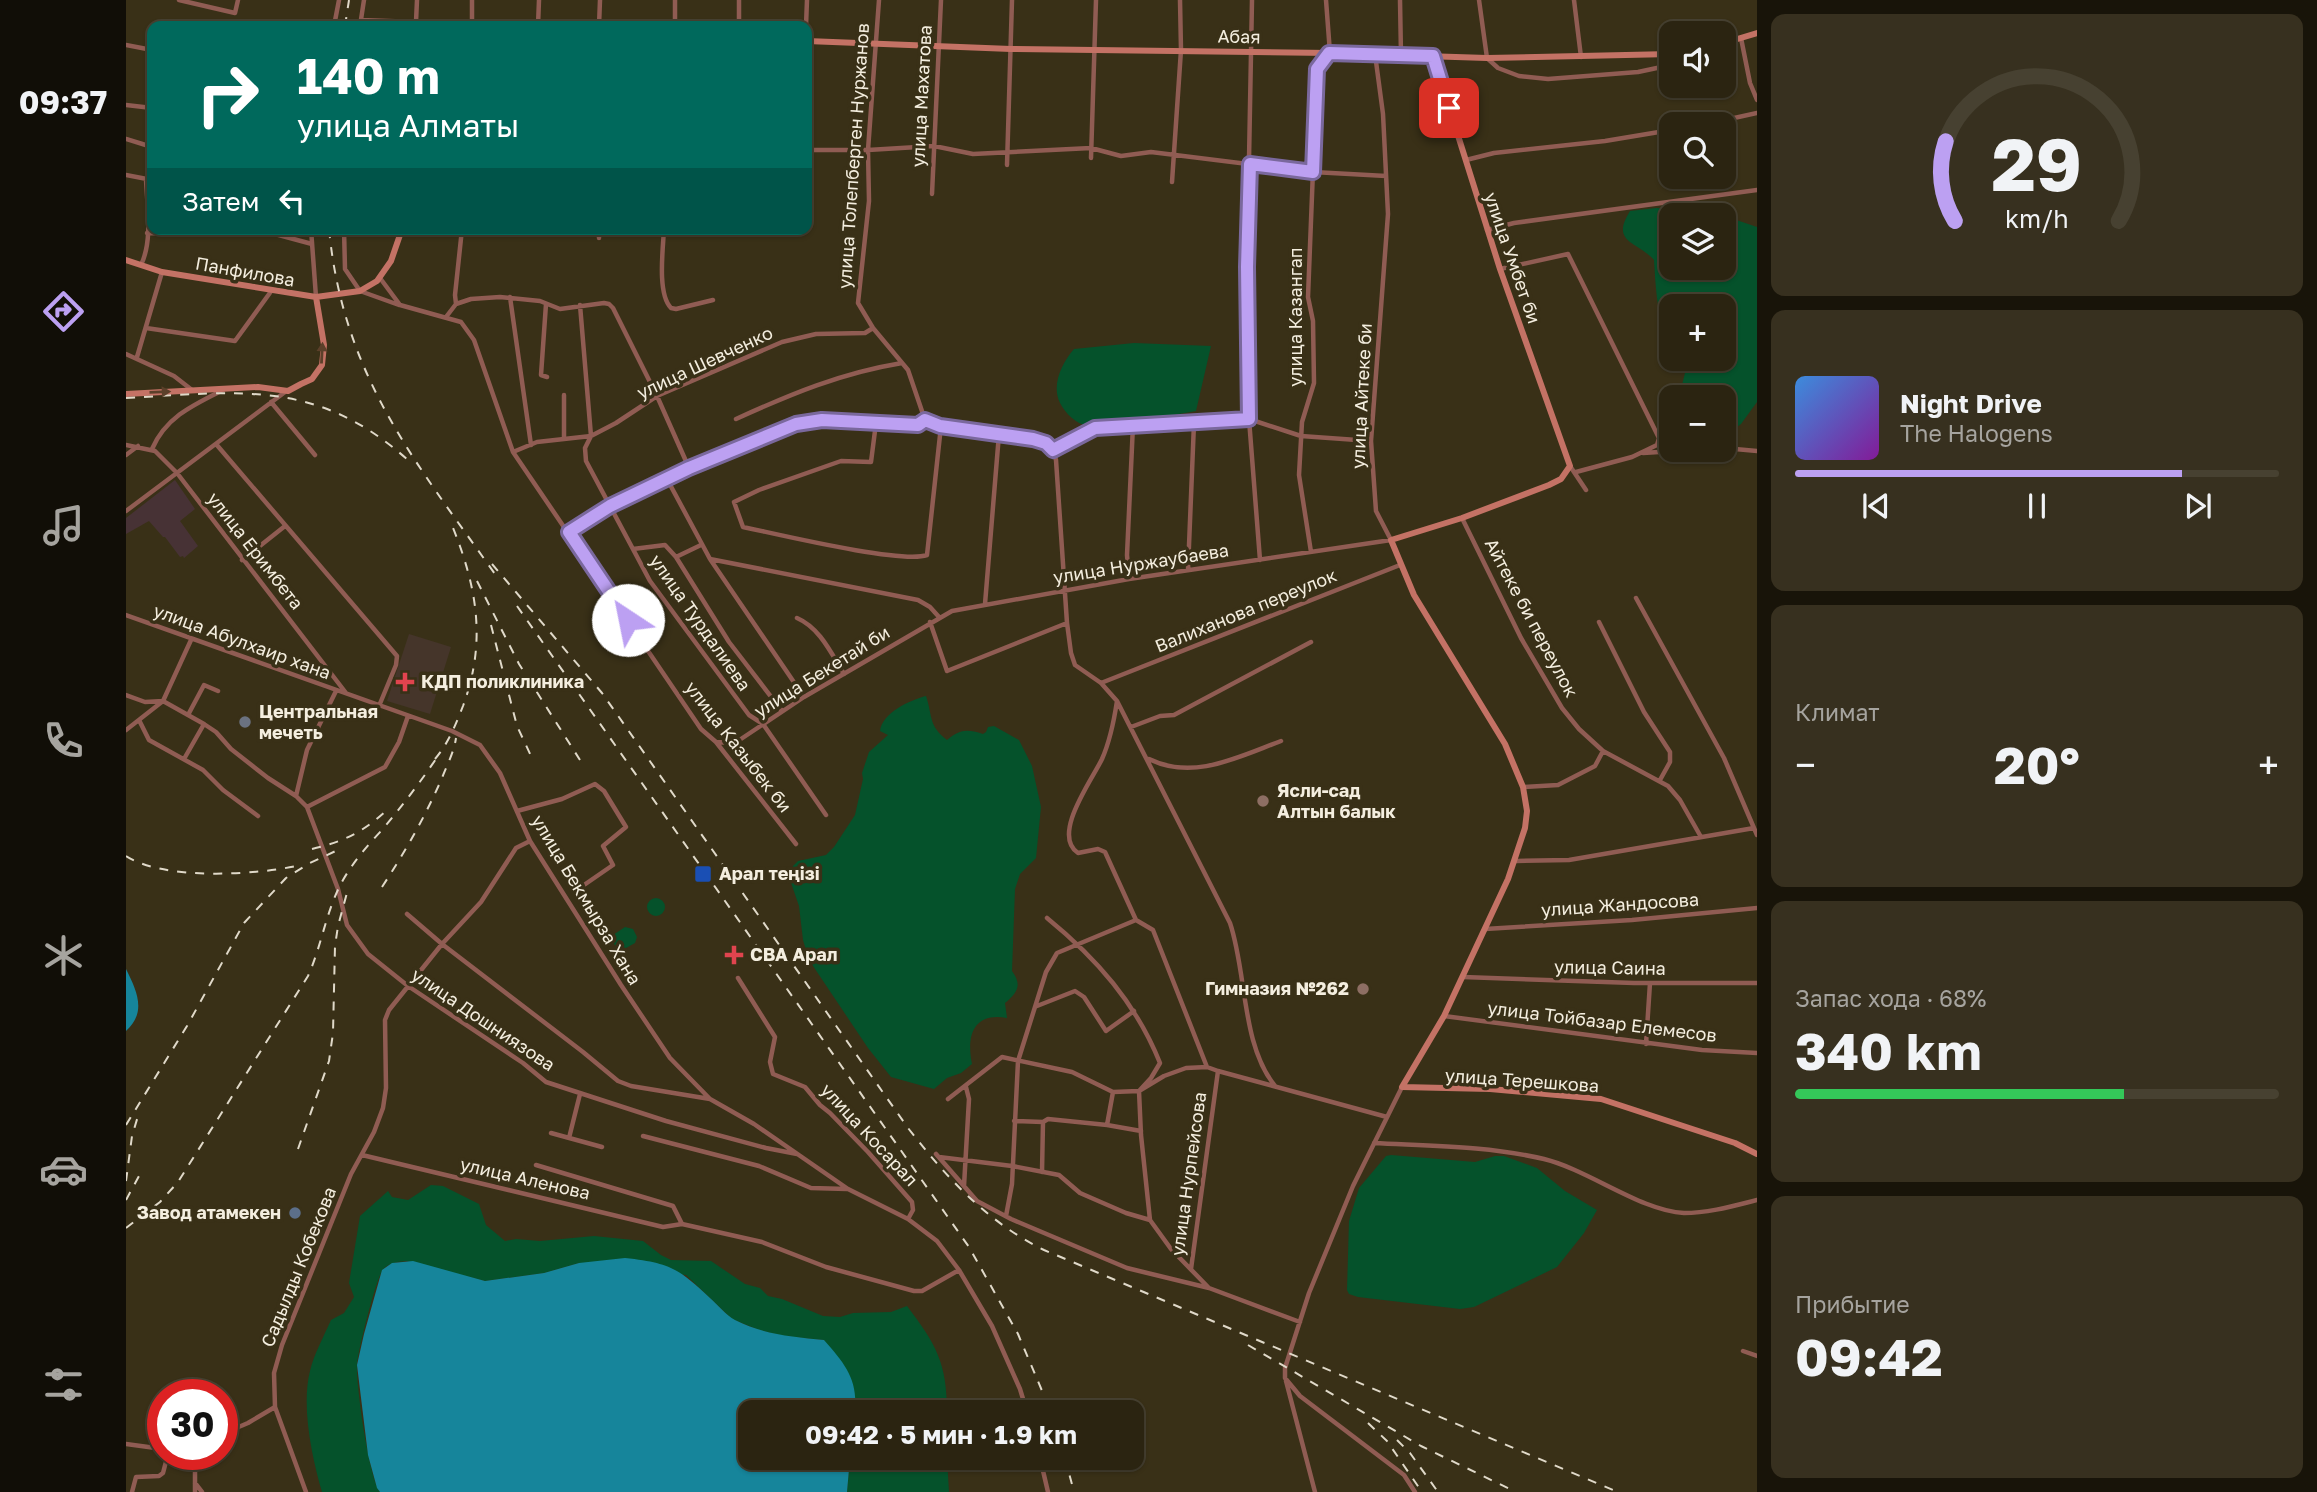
<!DOCTYPE html>
<html lang="ru">
<head>
<meta charset="utf-8">
<style>
  :root { --surface:#2b2411; --page:#37301f; --text:#f1f3f6; --muted:#a6a49f; --line:#474131; --accent:#bca0f2 }
  body { margin:0; font-family:"Golos Text",sans-serif; background:var(--page); color:var(--text); height:100vh; display:flex; flex-direction:column; font-size:26px; white-space:nowrap }
  * { box-sizing:border-box; margin:0 }
  p { font-size:23px; color:var(--muted) }
  .icon { flex:none; width:38px; height:38px; fill:none; stroke:currentColor; stroke-width:2; stroke-linecap:round; stroke-linejoin:round }
  .map { position:relative; flex:1; overflow:hidden }
  .details { display:flex; flex-direction:column; gap:14px; padding:14px; background:#181409; width:560px }
  .details>* { flex:none }
  .top-card { position:absolute; left:21px; top:21px; width:665px; height:214px; border-radius:14px; box-shadow:0 2px 5px #0004,0 0 0 2px var(--line); background:#00695c; color:#fff; overflow:hidden }
  .fabs { position:absolute; left:1533px; top:21px; display:grid; gap:14px }
  .fabs a { display:grid; place-items:center; width:77px; height:77px; border-radius:14px; background:var(--surface); box-shadow:0 2px 5px #0004,0 0 0 2px var(--line); font-size:35px }
  .speed { position:absolute; left:21px; top:1379px; display:flex; gap:14px; font-size:35px; font-weight:700; text-align:center }
  .speed>* { display:grid; place-content:center; width:91px; height:91px; border-radius:50%; background:var(--surface); box-shadow:0 2px 5px #0004,0 0 0 2px var(--line); line-height:1 }
  .speed .limit { border:10px solid #d22; background:#fff; color:#111 }
  .pin { position:absolute; display:grid; place-items:center; width:60px; height:60px; color:#fff; margin:-30px; border-radius:14px; box-shadow:0 4px 10px #0006 }
  .me { position:absolute; width:77px; margin:-38px; rotate:326deg; stroke-linejoin:round; filter:drop-shadow(0 0 5px #0008) }
  .turn { display:flex; align-items:center; gap:24px; height:147px; padding:0 35px; font-size:32px }
  .turn .icon { width:91px; height:91px; stroke-width:2.5 }
  .turn b { display:block; font-size:49px; line-height:60px }
  .then { display:flex; align-items:center; height:66px; padding:0 35px; background:#0003; gap:14px; font-size:26px }
  .big { font-size:52px; font-weight:700; line-height:1.1 }
  .details .card { flex:1; display:flex; flex-direction:column; justify-content:center; gap:10px; min-width:0; padding:0 24px; border-radius:14px; background:var(--page) }
  .details .dial { align-items:center; gap:0 }
  .dial svg { height:182px; overflow:visible; fill:none; stroke:var(--line); stroke-width:7; stroke-linecap:round; text-anchor:middle }
  .dial text { fill:var(--text); stroke:none }
  .song { display:flex; align-items:center; gap:21px }
  .cover { width:84px; height:84px; border-radius:10px; background:linear-gradient(135deg,hsl(210 70% 55%),hsl(290 70% 35%)) }
  .played { height:7px; border-radius:4px; background:linear-gradient(90deg,var(--accent) 80%,var(--line) 80%) }
  .keys { display:flex; justify-content:space-around; direction:ltr }
  .heat { display:flex; justify-content:space-between; align-items:center; font-size:38px; direction:ltr }
  .charge { height:10px; border-radius:5px; background:linear-gradient(90deg,#34c759 68%,var(--line) 0) }
  .trip { position:absolute; left:612px; top:1400px; width:406px; height:70px; border-radius:14px; background:var(--surface); box-shadow:0 2px 5px #0004,0 0 0 2px var(--line); font-weight:700; line-height:70px; text-align:center }
  main { display:flex; flex:1; min-height:0 }
  .dock { display:flex; flex-direction:column; width:126px; justify-content:space-around; align-items:center; background:#110e07; color:var(--muted) }
  .dock .icon { width:49px; height:49px }
  .dock .current { color:var(--accent) }
  .dock b { font-size:32px; color:var(--text) }
  .map>svg:first-child { display:block }
</style>
</head>
<body>
<main>
<nav class="dock">
<b>09:37</b>
<svg class="icon current" aria-label="directions" viewBox="0 0 24 24"><path d="M12 3l9 9-9 9-9-9zM9 14v-3h6M13 9l2 2-2 2"/></svg>
<svg class="icon" aria-label="music" viewBox="0 0 24 24"><path d="M9 18V5l10-2v13"/><circle cx="6" cy="18" r="3"/><circle cx="16" cy="16" r="3"/></svg>
<svg class="icon" aria-label="phone" viewBox="0 0 24 24"><path d="M5 4h4l2 5-3 2q2 4 5 5l2-3 5 2v4C11 20 4 13 5 4z"/></svg>
<svg class="icon" aria-label="climate" viewBox="0 0 24 24"><path d="M12 3v18M4 7l16 10M4 17L20 7"/></svg>
<svg class="icon" aria-label="car" viewBox="0 0 24 24"><path d="M5 17H2v-5l4-1 3-4h7l3 4 3 1v5h-3M9 17h6M6 11h13"/><circle cx="7" cy="17" r="2"/><circle cx="17" cy="17" r="2"/></svg>
<svg class="icon" aria-label="filters" viewBox="0 0 24 24"><path d="M4 7h16M4 17h16"/><circle cx="9" cy="7" r="2"/><circle cx="15" cy="17" r="2"/></svg>
</nav>
<div class="map">
<svg width="1631" height="1492" viewBox="0 0 1631 1492">
  <rect width="100%" height="100%" fill="#393017"/>
  <path fill="#473235" d="M49 480 69 509 54 521 72 546 58 558 57 556 54 557 39 537H37L23 521 0 534V518Z"/>
  <path fill="#45352a" d="M283 634 325 647 304 714 261 701Z"/>
  <path fill="#05522b" fill-rule="evenodd" d="M1530 208 1581 210 1631 227V402L1615 424 1598 437V397H1550L1555 389 1560 369 1553 359H1598V306H1545V348C1531 319 1530 291 1528 260 1511 241 1484 243 1504 211ZM1598 215V268H1545V215Z
    M1008 343 1085 346 1070 411C1040 416 990 428 962 426 950 424 939 413 934 403 925 385 936 363 948 349Z
    M800 696C807 717 802 725 821 740 834 729 841 729 857 734L860 732 862 727 868 726 893 740 906 766 915 807 910 858 894 874 889 889 886 971C896 985 892 992 879 1003L881 1018C848 1012 840 1035 846 1064L835 1073 821 1078 808 1089 765 1077 742 1048 683 960 677 940 673 906 663 877 667 866 672 861 700 855 708 847 729 815 737 779 736 773 743 752 762 735 754 731C756 713 784 700 800 696Z
    M521 907a9 9 0 1 1 18 0a9 9 0 1 1-18 0Z
    M499 927 507 929 511 937 509 943 493 952 484 937Z
    M1265 1155 1349 1162 1369 1156H1378L1411 1168 1439 1191 1471 1210 1458 1233 1431 1267 1348 1307 1334 1309 1232 1297 1223 1294 1221 1290 1223 1221 1233 1188 1260 1156Z
    M305 1185 317 1186 353 1204 360 1225 379 1241 390 1239 414 1241 468 1236 517 1241 535 1255 545 1260 585 1261 619 1284 634 1288 642 1296 656 1299 697 1316 714 1317 727 1313 765 1312 781 1306C810 1344 821 1363 821 1412H729L730 1402 698 1340 657 1336 633 1330 606 1319 560 1275 453 1263 418 1273 359 1281 280 1261C271 1262 261 1263 256 1271 249 1283 232 1351 231 1365 230 1386 243 1478 254 1492H196C186 1458 175 1406 184 1371 188 1354 198 1336 205 1320L218 1313 228 1297 223 1283 234 1216 262 1191 266 1197 282 1200Z
    M724 1458H821L823 1492H721Z"/>
  <path fill="#16859b" d="M0 969C11 991 21 1012 0 1031Z
    M499 1258C544 1263 552 1268 584 1298 592 1305 600 1315 609 1320 636 1334 667 1337 698 1340 719 1364 732 1379 729 1412H625V1458H724L721 1492H254L251 1488 242 1455 231 1365 238 1334 256 1270 266 1263 287 1261 359 1281 418 1273 453 1263Z"/>
  <g fill="none" stroke-linecap="round" stroke-linejoin="round">
    <path stroke="#905c53" stroke-width="4.5" d="M53 0 109 13 112 0
      M613 0V26
      M753 0 742 150 743 201 732 303 747 328 782 370 799 420
      M1126 0 1121 267 1123 419 1134 560
      M1274 0 1275 55
      M1353 0 1361 58 1372 68 1393 76 1422 79 1512 72 1545 65
      M1448 0 1455 57
      M235 20 290 22 291 0
      M208 26 213 0
      M234 26 238 0
      M346 26V0
      M412 26 413 0
      M473 26 474 0
      M549 26V0
      M680 26 681 0
      M1615 38 1624 83 1631 100
      M0 45 26 50
      M0 105 26 108
      M1581 124 1631 113
      M0 139 26 147
      M681 150H742L808 146 847 154 965 148 995 156 1025 152 1187 172 1260 176
      M965 158 970 0
      M1340 160 1368 153 1479 141 1545 130
      M881 165 886 0
      M0 175 26 180
      M1046 182 1055 50 1054 0
      M806 194 815 0
      M185 229 190 297
      M218 229 219 269 234 291 273 305
      M336 229 329 295 330 304 345 299 374 297 414 301 434 309 478 303 483 304 487 308 531 396 563 468
      M473 229V238
      M538 229C537 249 531 294 545 308L550 309 587 300
      M1361 230 1388 223 1631 190
      M21 233 149 234 186 244
      M15 265C27 240 21 206 20 179
      M1374 269 1442 254 1533 438 1531 445 1506 457 1450 472
      M254 278 274 305 335 322 348 340 387 452 575 729 590 742 670 844
      M384 297 405 445
      M420 304 415 375 421 377
      M454 305 465 436 459 448 460 461 524 581 623 715 637 724 700 815
      M320 317 330 304
      M20 328 109 341 146 290
      M0 354 48 376 66 390
      M11 357 36 272
      M145 402 189 455
      M610 419C665 394 715 373 776 363
      M750 423 745 462 715 461 633 490 608 502 617 527C651 534 775 564 801 555L815 426
      M438 439V395
      M90 444 271 656 270 665 253 706
      M0 445 29 451 51 473 220 693
      M1598 448 1631 451
      M26 449C40 417 67 405 97 390
      M927 450 969 428 1123 419 1175 436 1245 441
      M387 452 411 442 465 436 490 423 531 396 656 342 690 334 739 333 747 328
      M1517 453 1565 450
      M0 455 12 446
      M1444 466 1460 490
      M541 479 584 559 678 697
      M0 511 159 392
      M1336 518 1395 638 1436 708 1453 729 1477 751 1542 786 1554 800 1575 837
      M443 532 484 506 563 468 670 424 696 420 792 425 799 420 815 426 920 443 927 450 930 460 941 623 945 653 949 665 975 683 991 701 1104 923C1121 973 1115 1044 1149 1086
      M507 549 539 545 550 557 575 545
      M1185 552 1173 475 1176 422 1188 383 1187 321 1182 297 1191 69 1204 53 1200 0
      M550 557 603 642 656 711
      M584 559 792 600 804 607 813 617
      M116 560 159 526
      M1062 570 1068 423
      M1003 579 1001 555 1007 425
      M1510 598 1598 758 1631 835
      M859 604 873 434
      M0 615 326 731 354 745 374 773 404 841 495 985 544 1058 584 1099 628 1124 722 1189 782 1219 811 1241 833 1270 866 1326 894 1389 901 1412
      M671 618C694 628 705 653 718 674
      M804 622 821 671 941 623
      M1473 622 1518 712 1544 752V762L1534 780
      M975 683 1274 565
      M0 695 19 702 37 701 78 724 90 732 105 749 142 778 170 796 181 750 210 691
      M991 701C988 721 984 741 976 759 966 780 925 835 952 853L972 849 979 852 1010 920 1027 930 1081 1067 1092 1071 1065 1269
      M62 715 78 685 92 691
      M13 720 23 740 77 770 97 790 132 816
      M1005 727 1034 716 1048 715 1185 642
      M0 730 37 701 65 640
      M590 742 609 743 678 697 826 611 1003 579 1265 540 1250 511 1245 441 1262 214 1257 114 1249 54
      M58 759 78 724
      M1023 759C1067 781 1112 757 1155 741
      M1397 787 1432 785 1469 766 1477 751
      M170 796 181 807 212 889 221 925 242 954 282 986 397 1063 420 1082 540 1121 640 1148 671 1154
      M181 807 259 767 273 742 282 716
      M391 811 436 799 469 784 478 791 500 827 477 846 487 865 458 885
      M1390 861 1443 860 1628 828
      M281 914 316 944 457 1052 492 1081 505 1086 584 1099
      M921 918C970 958 1010 1003 1034 1063L1025 1078 1013 1091 1015 1135 1024 1220
      M1359 929 1506 920 1631 908
      M1337 977 1508 983H1631
      M612 978 649 1037 644 1062 647 1074 679 1087 694 1105 704 1113 742 1152 786 1202 787 1210 782 1219
      M911 1006 949 991 958 997 980 1031 1008 1011
      M1318 1016 1576 1050 1631 1053
      M1520 1044 1524 983
      M1092 1071 1261 1117
      M1276 1087 1227 1186 1183 1293 1159 1368V1378L1174 1396 1278 1475 1289 1492
      M822 1099 876 1057 946 1072 987 1092 1013 1091 1038 1076 1060 1068 1081 1067
      M888 1121 917 1122 922 1119 981 1125 1015 1131
      M981 1125 987 1092
      M425 1133 476 1147
      M517 1136 633 1166 685 1188 721 1189
      M443 1138 454 1094
      M1248 1143C1305 1146 1363 1146 1418 1159 1463 1170 1515 1211 1558 1213 1583 1213 1607 1206 1631 1200
      M810 1154 851 1201 885 1219 1001 1268 1083 1288 1174 1322
      M236 1155 537 1227 556 1224
      M813 1157 886 1166 933 1175 954 1193 1000 1213 1024 1220 1045 1249 1082 1287
      M410 1165 547 1206 556 1224 636 1242 700 1267 788 1291H796L833 1270
      M916 1172 917 1122
      M838 1186 843 1099 840 1087
      M880 1216 886 1184 892 1061 920 972 931 953 1010 920
      M1617 1351 1631 1356
      M1160 1381 1189 1492
      M96 1434 122 1423 149 1407
      M0 1444 37 1449
      M66 1454 69 1471V1492
      M914 1458 922 1492
      M69 1483 76 1492
      M6 1492 10 1477 33 1476 37 1473 42 1454
      M180 1492 149 1407 148 1373 156 1345 225 1174 248 1132 257 1108 260 1088 259 1020 263 1010 316 944 355 902 390 848 404 841"/>
    <path stroke="#c47265" stroke-width="6" d="M289 26 290 22 372 26
      M681 41 885 49 1204 53 1361 58 1545 54
      M1598 43 1631 33
      M1307 56 1374 269 1444 466 1435 479 1423 485 1336 518 1265 540 1288 595 1379 744 1397 787 1401 811 1399 828 1382 879 1318 1016 1276 1087 1364 1089 1475 1099 1609 1143 1631 1154
      M0 260 36 272 190 297 234 291 251 281 265 261 276 229
      M0 394 132 387 162 391 175 384 186 379 196 365 198 345 190 297"/>
    <path stroke="#e0d9c9" stroke-width="2" stroke-dasharray="9 9" stroke-linecap="butt" d="M219 26 223 0
      M203 229C217 375 288 460 369 574
      M0 398C113 392 191 378 283 461
      M366 564 476 693 782 1128C821 1178 861 1222 918 1250L1492 1492
      M351 581 393 664 454 760
      M391 606 843 1247 892 1334 925 1412
      M365 625 391 726 406 758
      M309 759C322 744 330 724 337 706 361 641 351 586 325 523
      M186 849C220 841 239 831 264 807
      M0 856C38 881 132 875 175 865
      M256 887C279 852 299 817 316 778 321 765 328 752 330 738
      M0 1125 61 1026 118 923 160 878 184 863 214 849
      M172 1149 203 1061 207 1033 209 946 212 926 222 889
      M0 1181 6 1136 12 1116
      M0 1200 13 1176
      M0 1228 34 1202 52 1182 182 976C196 945 200 910 217 880 228 861 241 846 256 830 277 805 296 780 314 753
      M1122 1345 1295 1446 1390 1492
      M1242 1423 1261 1441 1296 1492
      M1271 1440 1284 1453 1312 1492
      M939 1458 948 1492"/>
  </g>
  <defs><path id="oneway-solid" d="M-6-.8H1V-3.2L6.5 0L1 3.2V.8H-6Z" transform="scale(1.75)"/></defs>
  <g fill="#5c402a">
    <use href="#oneway-solid" transform="translate(196 353) rotate(-87)"/>
    <use href="#oneway-solid" transform="translate(34 392) rotate(-2)"/>
  </g>
  <g fill="none" stroke-linecap="round" stroke-linejoin="round">
    <g stroke="#7a689d" stroke-width="18">
      <path id="route" d="M502 620 443 532 484 506 563 468 670 424 696 420 792 425 799 420 814 426 907 439 920 443 927 450 969 428 1123 419 1121 267 1124 164 1187 172 1191 69 1203 53 1307 56 1323 108"/>
    </g>
    <use href="#route" stroke="#bca0f2" stroke-width="12"/>
  </g>
  <g fill="#e0444e" stroke="#393017" stroke-width="2.5">
    <path d="M275.5 671.5h7v7h7v7h-7v7h-7v-7h-7v-7h7z"/>
    <path d="M604.5 944.5h7v7h7v7h-7v7h-7v-7h-7v-7h7z"/>
  </g>
  <circle fill="#6b7280" stroke="#393017" stroke-width="2.5" cx="119" cy="722" r="7"/>
  <g fill="#8d6e63" stroke="#393017" stroke-width="2.5">
    <circle cx="1137" cy="801" r="7"/>
    <circle cx="1237" cy="989" r="7"/>
  </g>
  <rect fill="#1a4fb4" stroke="#393017" stroke-width="2.5" x="568" y="865" width="18" height="18" rx="3.5"/>
  <circle fill="#5c6f8a" stroke="#393017" stroke-width="2.5" cx="169" cy="1213" r="7"/>
  <g text-anchor="middle" stroke-width="7" stroke-linejoin="round" paint-order="stroke">
    <g font-size="18" fill="#f4eedf" stroke="#393017">
      <text transform="translate(1113 37) rotate(1)" y="6">Абая</text>
      <text transform="translate(796 96) rotate(-87)" y="6">улица Махатова</text>
      <text transform="translate(728 156) rotate(-86)" y="6">улица Толепберген Нуржанов</text>
      <text transform="translate(1386 258) rotate(71)" y="6">улица Умбет би</text>
      <text transform="translate(119 272) rotate(10)" y="6">Панфилова</text>
      <text transform="translate(1170 317) rotate(-90)" y="6">улица Казангап</text>
      <text transform="translate(579 363) rotate(-25)" y="6">улица Шевченко</text>
      <text transform="translate(1236 396) rotate(-87)" y="6">улица Айтеке би</text>
      <text transform="translate(129 551) rotate(52)" y="6">улица Еримбета</text>
      <text transform="translate(1015 564) rotate(-9)" y="6">улица Нуржаубаева</text>
      <text transform="translate(1120 611) rotate(-22)" y="6">Валиханова переулок</text>
      <text transform="translate(1405 618) rotate(62)" y="6">Айтеке би переулок</text>
      <text transform="translate(574 623) rotate(55)" y="6">улица Турдалиева</text>
      <text transform="translate(116 642) rotate(20)" y="6">улица Абулхаир хана</text>
      <text transform="translate(696 672) rotate(-32)" y="6">улица Бекетай би</text>
      <text transform="translate(612 747) rotate(52)" y="6">улица Казыбек би</text>
      <text transform="translate(460 900) rotate(59)" y="6">улица Бекмырза Хана</text>
      <text transform="translate(1494 905) rotate(-4)" y="6">улица Жандосова</text>
      <text transform="translate(1484 968) rotate(1)" y="6">улица Саина</text>
      <text transform="translate(357 1020) rotate(34)" y="6">улица Дошниязова</text>
      <text transform="translate(1476 1022) rotate(7)" y="6">улица Тойбазар Елемесов</text>
      <text transform="translate(1396 1081) rotate(4)" y="6">улица Терешкова</text>
      <text transform="translate(743 1135) rotate(47)" y="6">улица Косарал</text>
      <text transform="translate(1063 1174) rotate(-82)" y="6">улица Нурпейсова</text>
      <text transform="translate(399 1179) rotate(13)" y="6">улица Аленова</text>
      <text transform="translate(173 1267) rotate(-68)" y="6">Садылды Кобекова</text>
    </g>
    <g font-size="18" font-weight="bold" fill="#f4eedf" stroke="#393017" text-anchor="start">
      <text x="295" y="688">КДП поликлиника</text>
      <text x="133" y="718">Центральная<tspan x="133" dy="21">мечеть</tspan></text>
      <text x="1151" y="797">Ясли-сад<tspan x="1151" dy="21">Алтын балык</tspan></text>
      <text x="593" y="880">Арал теңізі</text>
      <text x="624" y="961">СВА Арал</text>
      <text x="1223" y="995" text-anchor="end">Гимназия №262</text>
      <text x="155" y="1219" text-anchor="end">Завод атамекен</text>
    </g>
  </g>
</svg>
<div class="fabs">
<a><svg class="icon" aria-label="sound" viewBox="0 0 24 24"><path d="M4 9h4l5-4v14l-5-4H4zM17 9q2 3 0 6"/></svg></a>
<a><svg class="icon" aria-label="search" viewBox="0 0 24 24"><circle cx="10" cy="10" r="6"/><path d="M15 15l6 6"/></svg></a>
<a><svg class="icon" aria-label="layers" viewBox="0 0 24 24"><path d="M12 4l9 5-9 5-9-5zM3 14l9 5 9-5"/></svg></a>
<a>+</a>
<a>−</a>
</div>
<div class="speed"><div class="limit">30</div></div>
<div class="pin" style="left:1323px;top:108px;background:#d93025"><svg class="icon" aria-label="arrive" viewBox="0 0 24 24"><path d="M6 21V4h12l-3 4 3 4H6"/></svg></div>
<svg class="me" style="left:502px;top:620px" viewBox="-20 -20 40 40"><circle r="19" fill="#fff"/><path d="M0-13L10 11 0 6-10 11z" fill="#bca0f2"/></svg>
<div class="trip">09:42 · 5 мин · 1.9 km</div>
<div class="top-card">
<div class="turn"><svg class="icon" aria-label="right" viewBox="0 0 24 24"><path d="M7 20v-9h11M14 6l5 5-5 5"/></svg><div><b>140 m</b>улица Алматы</div></div>
<div class="then">Затем<svg class="icon" aria-label="left" viewBox="0 0 24 24"><path d="M17 20v-9H6M10 6l-5 5 5 5"/></svg></div>
</div>
</div>
<section class="details">
<div class="card dial"><svg viewBox="0 0 100 80">
<path d="M14 69A42 42 0 1 1 86 69"/>
<path d="M14 69A42 42 0 0 1 10 34" stroke="#bca0f2"/>
<text x="50" y="56" font-size="32" font-weight="700">29</text>
<text x="50" y="72" font-size="11">km/h</text>
</svg></div>
<div class="card">
<div class="song"><i class="cover"></i><div><b>Night Drive</b><p>The Halogens</p></div></div>
<div class="played"></div>
<div class="keys"><svg class="icon" aria-label="previous" viewBox="0 0 24 24"><path d="M18 5L8 12l10 7zM5 5v14"/></svg><svg class="icon" aria-label="pause" viewBox="0 0 24 24"><path d="M8 5v14M16 5v14"/></svg><svg class="icon" aria-label="next" viewBox="0 0 24 24"><path d="M6 5l10 7-10 7zM19 5v14"/></svg></div>
</div>
<div class="card"><p>Климат</p>
<div class="heat"><a>−</a><b class="big">20°</b><a>+</a></div>
</div>
<div class="card"><p>Запас хода · 68%</p><b class="big">340 km</b><div class="charge"></div></div>
<div class="card"><p>Прибытие</p><b class="big">09:42</b></div>
</section>
</main>
</body>
</html>
